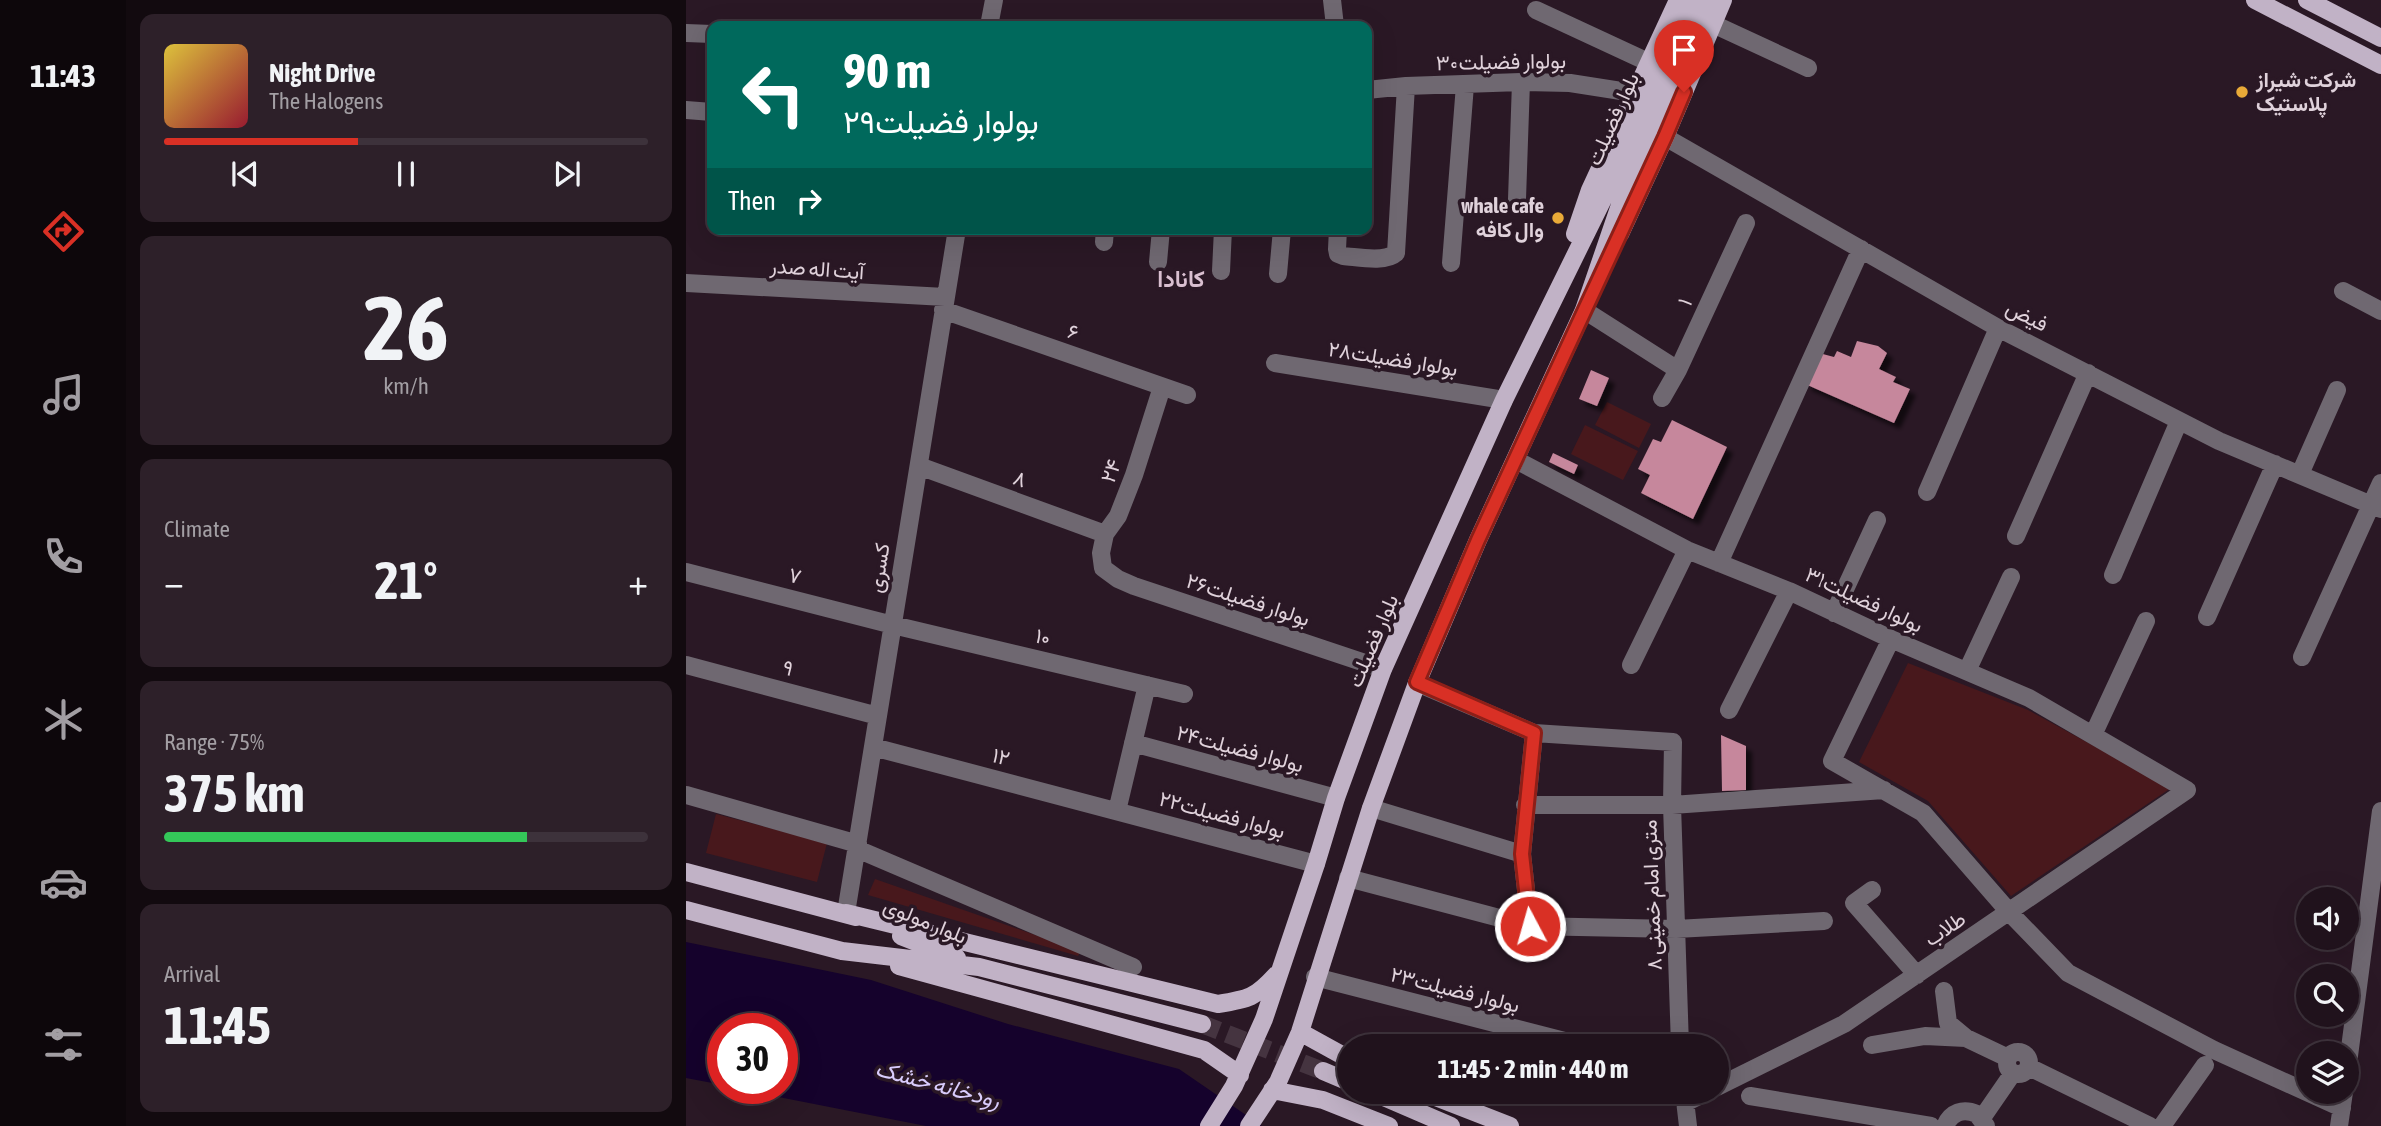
<!DOCTYPE html>
<html lang="en">
<head>
<meta charset="utf-8">
<style>
  :root { --surface:#20121c; --page:#2d2029; --text:#f1f3f6; --muted:#a29ea3; --line:#3d323b; --accent:#d93025 }
  body { margin:0; font-family:"Asap Condensed",Vazirmatn,sans-serif; background:var(--page); color:var(--text); height:100vh; display:flex; flex-direction:column; font-size:26px; white-space:nowrap }
  * { box-sizing:border-box; margin:0 }
  p { font-size:23px; color:var(--muted) }
  .icon { flex:none; width:38px; height:38px; fill:none; stroke:currentColor; stroke-width:2; stroke-linecap:round; stroke-linejoin:round }
  .map { position:relative; flex:1; overflow:hidden }
  .sheet { display:flex; flex-direction:column; gap:14px; padding:14px; background:#120a0f; width:560px }
  .sheet>* { flex:none }
  .guide { position:absolute; left:21px; top:21px; width:665px; height:214px; border-radius:14px; box-shadow:0 7px 28px #0002,0 0 0 2px var(--line); background:#00695c; color:#fff; overflow:hidden }
  .buttons { position:absolute; left:1610px; top:887px; display:grid; gap:14px }
  .buttons a { display:grid; place-items:center; width:63px; height:63px; border-radius:50%; background:var(--surface); box-shadow:0 7px 28px #0002,0 0 0 2px var(--line); font-size:35px }
  .speed { position:absolute; left:21px; top:1013px; display:flex; gap:14px; font-size:35px; font-weight:700; text-align:center }
  .speed>* { display:grid; place-content:center; width:91px; height:91px; border-radius:50%; background:var(--surface); box-shadow:0 7px 28px #0002,0 0 0 2px var(--line); line-height:1 }
  .speed .limit { border:10px solid #d22; background:#fff; color:#111 }
  .pin { position:absolute; display:grid; place-items:center; width:60px; height:60px; color:#fff; margin:-72px -30px; border-radius:50% 50% 50% 0; rotate:-45deg; box-shadow:0 0 7px #0007 }
  .pin .icon { rotate:45deg }
  .me { position:absolute; width:77px; margin:-38px; rotate:354deg; stroke-linejoin:round; filter:drop-shadow(0 0 5px #0008) }
  .turn { display:flex; align-items:center; gap:24px; height:147px; padding:0 21px; font-size:32px }
  .turn .icon { width:91px; height:91px; stroke-width:2.5 }
  .turn b { display:block; font-size:49px; line-height:60px }
  .then { display:flex; align-items:center; height:66px; padding:0 21px; background:#0003; gap:14px; font-size:26px }
  .big { font-size:52px; font-weight:700; line-height:1.1 }
  .sheet .widget { flex:1; display:flex; flex-direction:column; justify-content:center; gap:10px; min-width:0; padding:0 24px; border-radius:14px; background:var(--page) }
  .sheet .dial { align-items:center; gap:0 }
  .dial b { font-size:91px; line-height:1 }
  .song { display:flex; align-items:center; gap:21px }
  .cover { width:84px; height:84px; border-radius:10px; background:linear-gradient(135deg,hsl(50 70% 55%),hsl(350 70% 35%)) }
  .played { height:7px; border-radius:4px; background:linear-gradient(90deg,var(--accent) 40%,var(--line) 40%) }
  .keys { display:flex; justify-content:space-around; direction:ltr }
  .heat { display:flex; justify-content:space-between; align-items:center; font-size:38px; direction:ltr }
  .charge { height:10px; border-radius:5px; background:linear-gradient(90deg,#34c759 75%,var(--line) 0) }
  .trip { position:absolute; left:651px; top:1034px; width:392px; height:70px; border-radius:35px; background:var(--surface); box-shadow:0 7px 28px #0002,0 0 0 2px var(--line); font-weight:700; line-height:70px; text-align:center }
  main { display:flex; flex:1; min-height:0 }
  .tab-bar { display:flex; flex-direction:column; width:126px; justify-content:space-around; align-items:center; background:#0d070b; color:var(--muted) }
  .tab-bar .icon { width:49px; height:49px }
  .tab-bar .on { color:var(--accent) }
  .tab-bar b { font-size:32px; color:var(--text) }
  .map>svg:first-child { display:block }
</style>
</head>
<body>
<main>
<nav class="tab-bar">
<b>11:43</b>
<svg class="icon on" aria-label="directions" viewBox="0 0 24 24"><path d="M12 3l9 9-9 9-9-9zM9 14v-3h6M13 9l2 2-2 2"/></svg>
<svg class="icon" aria-label="music" viewBox="0 0 24 24"><path d="M9 18V5l10-2v13"/><circle cx="6" cy="18" r="3"/><circle cx="16" cy="16" r="3"/></svg>
<svg class="icon" aria-label="phone" viewBox="0 0 24 24"><path d="M5 4h4l2 5-3 2q2 4 5 5l2-3 5 2v4C11 20 4 13 5 4z"/></svg>
<svg class="icon" aria-label="climate" viewBox="0 0 24 24"><path d="M12 3v18M4 7l16 10M4 17L20 7"/></svg>
<svg class="icon" aria-label="car" viewBox="0 0 24 24"><path d="M5 17H2v-5l4-1 3-4h7l3 4 3 1v5h-3M9 17h6M6 11h13"/><circle cx="7" cy="17" r="2"/><circle cx="17" cy="17" r="2"/></svg>
<svg class="icon" aria-label="filters" viewBox="0 0 24 24"><path d="M4 7h16M4 17h16"/><circle cx="9" cy="7" r="2"/><circle cx="15" cy="17" r="2"/></svg>
</nav>
<section class="sheet">
<div class="widget">
<div class="song"><i class="cover"></i><div><b>Night Drive</b><p>The Halogens</p></div></div>
<div class="played"></div>
<div class="keys"><svg class="icon" aria-label="previous" viewBox="0 0 24 24"><path d="M18 5L8 12l10 7zM5 5v14"/></svg><svg class="icon" aria-label="pause" viewBox="0 0 24 24"><path d="M8 5v14M16 5v14"/></svg><svg class="icon" aria-label="next" viewBox="0 0 24 24"><path d="M6 5l10 7-10 7zM19 5v14"/></svg></div>
</div>
<div class="widget dial"><b>26</b><p>km/h</p></div>
<div class="widget"><p>Climate</p>
<div class="heat"><a>−</a><b class="big">21°</b><a>+</a></div>
</div>
<div class="widget"><p>Range · 75%</p><b class="big">375 km</b><div class="charge"></div></div>
<div class="widget"><p>Arrival</p><b class="big">11:45</b></div>
</section>
<div class="map">
<svg width="1695" height="1126" viewBox="0 0 1695 1126">
  <defs>
    <filter id="shadow"><feDropShadow dx="6" dy="6" stdDeviation="2" flood-color="#0009"/></filter>
  </defs>
  <rect width="100%" height="100%" fill="#2a1825"/>
  <path fill="#48181c" d="M921 402 965 424 953 448 909 425Z
    M899 425 952 451 937 480 885 454Z
    M1222 663 1342 710 1485 788 1325 896 1242 801 1173 762Z
    M30 814 141 843 131 882 20 853Z
    M189 879 395 951 392 956 182 895Z"/>
  <path fill="#15022c" d="M0 942 185 980 322 1024 493 1069 576 1126H240L52 1089 96 1088V1029H37V1085L0 1078Z"/>
  <path fill="#c6879c" filter="url(#shadow)" d="M1171 341 1192 346 1201 353 1193 369 1210 377 1207 382 1224 389 1208 423 1119 384 1133 353 1148 357 1151 351 1165 357Z
    M905 370 923 378 911 406 893 399Z
    M986 420 1041 447 1007 519 955 493 964 475 952 469 967 439 975 442Z
    M867 453 892 465 888 474 863 462Z
    M1035 735 1060 746V790L1036 791Z"/>
  <g fill="none" stroke-linecap="round" stroke-linejoin="round">
    <path stroke="#453440" stroke-width="18" stroke-dasharray="18 9" stroke-linecap="butt" d="M516 1024 637 1071"/>
    <path stroke="#6f6871" stroke-width="18" d="M646 0 649 26
      M850 10 962 62
      M1027 24 1122 68
      M303 26 308 0
      M0 33 26 34
      M681 90 720 86 835 82 884 83 948 93
      M0 110 26 112
      M979 137 1312 328 1533 441 1695 509
      M831 199 835 82
      M652 229 651 249 652 254 657 256C672 257 699 263 710 253L720 86
      M418 242 419 229
      M472 262 475 229
      M765 263 779 85
      M535 271 537 229
      M592 274 596 229
      M0 283 259 297
      M1657 291 1695 311
      M257 310 501 395
      M898 310 992 370
      M589 363 818 400
      M476 387 448 475 432 516 419 534 415 553 417 568 432 579 448 586 697 669
      M976 398 992 370 1060 223
      M830 460 1001 550 1103 591 1205 639 1343 698 1501 790 1158 1024 1031 1087
      M233 466 419 534
      M1614 474 1651 390
      M1241 492 1312 328
      M1330 536 1402 373
      M1033 563 1175 249
      M0 572 207 625 498 694
      M1427 575 1493 421
      M1148 613 1191 520
      M1521 617 1589 464
      M1205 639 1146 761 1237 813 1324 913 1382 973 1528 1050 1656 1108
      M1616 657 1695 483
      M0 665 192 716
      M945 665 1001 550
      M1281 671 1325 577
      M731 683 848 733 987 742 986 805 994 1046
      M1043 710 1103 591
      M1407 735 1460 621
      M447 743 650 798
      M187 747 630 864
      M0 795 172 844
      M839 805H986L1198 790
      M685 808 836 854
      M431 811 461 685
      M171 849 447 967
      M662 878 844 926 990 929 1138 921
      M1186 890 1168 903 1231 975
      M160 913 271 229
      M844 926 836 854 848 733
      M629 977 898 1046
      M1258 991 1262 1023 1280 1038
      M1186 1045 1239 1036 1280 1038 1322 1058
      M1321 1063a11 11 0 1 1 22 0a11 11 0 1 1-22 0Z
      M1343 1067 1464 1126
      M1661 1071 1695 811
      M998 1092 1002 1126
      M1064 1096 1245 1126
      M999 1103 1021 1092
      M1296 1118 1327 1073
      M1259 1126C1265 1112 1277 1108 1291 1114L1300 1126
      M1476 1126 1519 1065
      M1653 1126 1658 1092"/>
    <path stroke="#c1b2c6" stroke-width="18" d="M1569 0 1695 65
      M1621 0 1695 38
      M889 234 904 190 992 0
      M934 234 979 137 1037 0
      M0 872 170 917
      M0 910 156 951 293 967 516 1024
      M160 913 532 1004C563 999 569 998 590 975
      M215 936 271 958
      M213 966 518 1050 554 1075
      M614 1032 663 1059
      M637 1071 663 1082
      M586 1090 637 1100 703 1126
      M686 1092 765 1126
      M737 1092 824 1126
      M523 1126 548 1086 578 1019 630 864 650 798 697 669 818 400 918 197 1005 0
      M563 1126 592 1082 614 1032 685 808 731 683 792 540 898 310 934 205 1023 0"/>
  </g>
  <g fill="none" stroke-linecap="round" stroke-linejoin="round">
    <g stroke="#8d1f18" stroke-width="18">
      <path id="route" d="M844 926 836 854 848 733 731 682 792 540 979 137 998 92"/>
    </g>
    <use href="#route" stroke="#d93025" stroke-width="12"/>
  </g>
  <g fill="#e9aa38" stroke="#2a1825" stroke-width="2.5">
    <circle cx="1556" cy="92" r="7"/>
    <circle cx="872" cy="218" r="7"/>
  </g>
  <g text-anchor="middle" stroke-width="7" stroke-linejoin="round" paint-order="stroke">
    <g font-size="21" fill="#e0d2db" stroke="#2a1825">
      <text transform="translate(815 62) rotate(-1)" y="7">بولوار فضیلت۳۰</text>
      <text transform="translate(927 119) rotate(-66)" y="7">بلوار فضیلت</text>
      <text transform="translate(131 269) rotate(4)" y="7">آیت اله صدر</text>
      <text transform="translate(999 302) rotate(-65)" y="7">۱</text>
      <text transform="translate(1341 316) rotate(27)" y="7">فیض</text>
      <text transform="translate(387 332) rotate(19)" y="7">۶</text>
      <text transform="translate(707 359) rotate(9)" y="7">بولوار فضیلت۲۸</text>
      <text transform="translate(425 471) rotate(-70)" y="7">۲۴</text>
      <text transform="translate(334 479) rotate(20)" y="7">۸</text>
      <text transform="translate(193 568) rotate(-81)" y="7">کسری</text>
      <text transform="translate(109 576) rotate(14)" y="7">۷</text>
      <text transform="translate(562 600) rotate(18)" y="7">بولوار فضیلت۲۶</text>
      <text transform="translate(1178 600) rotate(25)" y="7">بولوار فضیلت۳۱</text>
      <text transform="translate(357 637) rotate(13)" y="7">۱۰</text>
      <text transform="translate(687 641) rotate(-67)" y="7">بلوار فضیلت</text>
      <text transform="translate(102 668) rotate(15)" y="7">۹</text>
      <text transform="translate(554 749) rotate(15)" y="7">بولوار فضیلت۲۴</text>
      <text transform="translate(315 757) rotate(15)" y="7">۱۲</text>
      <text transform="translate(536 815) rotate(15)" y="7">بولوار فضیلت۲۲</text>
      <text transform="translate(966 895) rotate(-92)" y="7">۸ متری امام خمینی</text>
      <text transform="translate(239 921) rotate(22)" y="7">بلوار مولوی</text>
      <text transform="translate(1259 929) rotate(-34)" y="7">طلاب</text>
      <text transform="translate(769 990) rotate(14)" y="7">بولوار فضیلت۲۳</text>
    </g>
    <g font-size="21" font-weight="bold" fill="#e0d2db" stroke="#2a1825" text-anchor="start">
      <text x="1570" y="87">شرکت شیراز<tspan x="1570" dy="24">پلاستیک</tspan></text>
      <text x="858" y="213" text-anchor="end">whale cafe<tspan x="858" dy="24">وال کافه</tspan></text>
    </g>
    <g font-size="23" font-weight="bold" fill="#d9bfd0" stroke="#2a1825">
      <text x="495" y="287">کانادا</text>
    </g>
    <g font-size="23" font-style="italic" fill="#d9ccfc" stroke="#2a1825">
      <text transform="translate(252 1084) rotate(15)" y="8">رودخانه خشک</text>
    </g>
  </g>
</svg>
<div class="buttons">
<a><svg class="icon" aria-label="sound" viewBox="0 0 24 24"><path d="M4 9h4l5-4v14l-5-4H4zM17 9q2 3 0 6"/></svg></a>
<a><svg class="icon" aria-label="search" viewBox="0 0 24 24"><circle cx="10" cy="10" r="6"/><path d="M15 15l6 6"/></svg></a>
<a><svg class="icon" aria-label="layers" viewBox="0 0 24 24"><path d="M12 4l9 5-9 5-9-5zM3 14l9 5 9-5"/></svg></a>
</div>
<div class="speed"><div class="limit">30</div></div>
<div class="pin" style="left:998px;top:92px;background:#d93025"><svg class="icon" aria-label="arrive" viewBox="0 0 24 24"><path d="M6 21V4h12l-3 4 3 4H6"/></svg></div>
<svg class="me" style="left:844px;top:926px" viewBox="-20 -20 40 40"><circle r="17" fill="#d93025" stroke="#fff" stroke-width="3"/><path d="M0-11L8 9 0 5-8 9z" fill="#fff"/></svg>
<div class="trip">11:45 · 2 min · 440 m</div>
<div class="guide">
<div class="turn"><svg class="icon" aria-label="left" viewBox="0 0 24 24"><path d="M17 20v-9H6M10 6l-5 5 5 5"/></svg><div><b>90 m</b>بولوار فضیلت۲۹</div></div>
<div class="then">Then<svg class="icon" aria-label="right" viewBox="0 0 24 24"><path d="M7 20v-9h11M14 6l5 5-5 5"/></svg></div>
</div>
</div>
</main>
</body>
</html>
